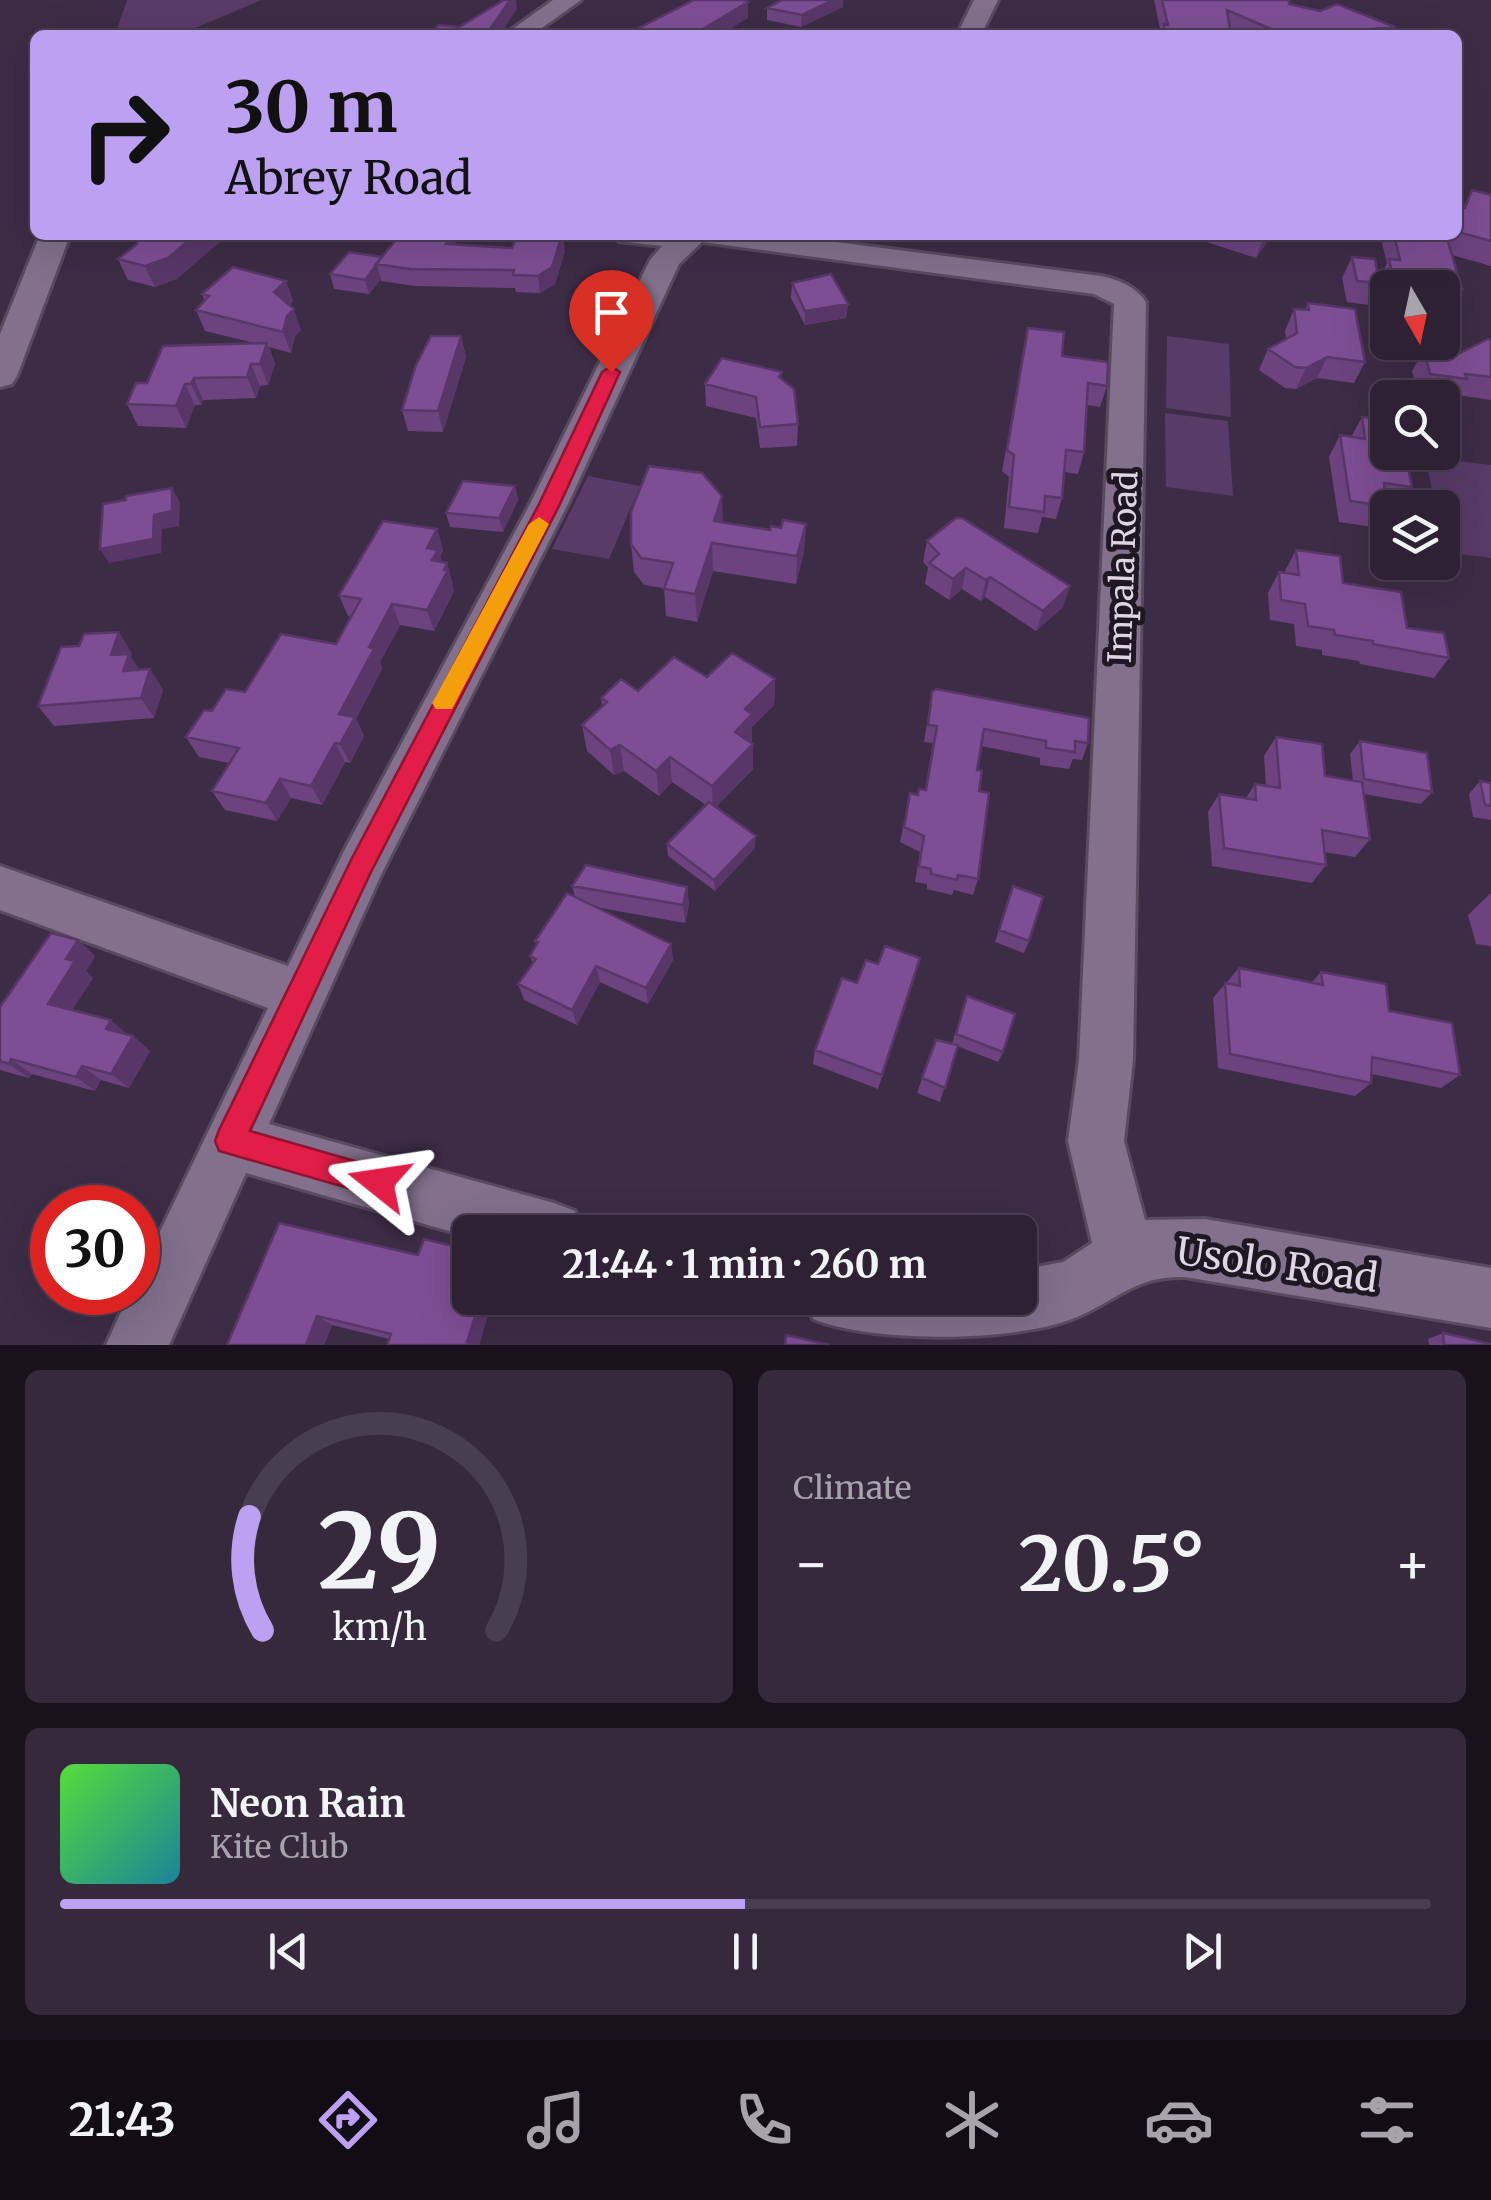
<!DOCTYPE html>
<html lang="en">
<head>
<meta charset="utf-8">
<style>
  :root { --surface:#2e2134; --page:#36293c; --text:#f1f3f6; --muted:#a7a3ac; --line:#493e4f; --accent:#bca0f2 }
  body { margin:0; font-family:Merriweather,serif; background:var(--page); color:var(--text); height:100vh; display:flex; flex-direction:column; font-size:38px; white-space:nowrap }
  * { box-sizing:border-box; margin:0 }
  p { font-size:32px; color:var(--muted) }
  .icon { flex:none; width:55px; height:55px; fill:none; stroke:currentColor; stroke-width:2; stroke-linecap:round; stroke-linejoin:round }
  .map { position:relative; height:1345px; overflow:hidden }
  .side { display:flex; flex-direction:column; gap:25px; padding:25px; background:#19121d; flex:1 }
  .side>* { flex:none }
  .guide { position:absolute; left:30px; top:30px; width:1432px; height:210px; border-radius:15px; box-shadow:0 10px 40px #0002,0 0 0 2px var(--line); background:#bca0f2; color:#111; overflow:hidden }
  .needle { width:65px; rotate:171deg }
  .buttons { position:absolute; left:1370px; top:270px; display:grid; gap:20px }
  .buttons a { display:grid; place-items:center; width:90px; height:90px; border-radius:15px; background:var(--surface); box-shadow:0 10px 40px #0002,0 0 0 2px var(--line); font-size:50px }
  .speed { position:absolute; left:30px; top:1185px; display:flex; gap:20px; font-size:50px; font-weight:700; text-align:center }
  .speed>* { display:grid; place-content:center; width:130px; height:130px; border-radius:50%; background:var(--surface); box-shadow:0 10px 40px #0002,0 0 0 2px var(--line); line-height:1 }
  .speed .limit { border:15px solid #d22; background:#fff; color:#111 }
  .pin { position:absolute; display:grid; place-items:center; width:85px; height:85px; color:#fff; margin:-102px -42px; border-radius:50% 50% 50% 0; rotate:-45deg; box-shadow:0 0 10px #0007 }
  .pin .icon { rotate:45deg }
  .me { position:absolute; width:110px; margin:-55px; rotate:285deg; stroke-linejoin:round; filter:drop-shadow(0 0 8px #0008) }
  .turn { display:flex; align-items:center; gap:35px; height:210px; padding:0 30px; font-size:45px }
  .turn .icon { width:130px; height:130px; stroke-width:2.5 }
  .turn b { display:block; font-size:70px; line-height:85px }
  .big { font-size:75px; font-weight:700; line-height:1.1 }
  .side .widget { flex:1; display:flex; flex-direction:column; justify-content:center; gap:15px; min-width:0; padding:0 35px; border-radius:15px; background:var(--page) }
  .side .dial { align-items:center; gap:0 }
  .dial svg { height:260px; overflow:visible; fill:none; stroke:var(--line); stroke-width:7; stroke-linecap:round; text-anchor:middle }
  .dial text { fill:var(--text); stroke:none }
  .song { display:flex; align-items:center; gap:30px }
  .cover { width:120px; height:120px; border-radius:15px; background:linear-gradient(135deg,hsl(110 70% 55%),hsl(190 70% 35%)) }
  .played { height:10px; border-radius:5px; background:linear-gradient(90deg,var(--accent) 50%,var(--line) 50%) }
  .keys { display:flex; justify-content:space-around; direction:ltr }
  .heat { display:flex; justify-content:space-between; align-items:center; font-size:55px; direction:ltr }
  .side .tiles { flex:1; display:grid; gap:25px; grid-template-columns:1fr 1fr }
  .widget:last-child { grid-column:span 2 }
  .trip { position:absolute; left:452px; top:1215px; width:585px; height:100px; border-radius:15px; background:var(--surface); box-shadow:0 10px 40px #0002,0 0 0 2px var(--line); font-weight:700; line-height:100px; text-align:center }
  .tabs { display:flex; height:160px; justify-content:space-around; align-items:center; background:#120d15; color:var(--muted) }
  .tabs .icon { width:70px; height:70px }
  .tabs .on { color:var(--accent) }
  .tabs b { font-size:45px; color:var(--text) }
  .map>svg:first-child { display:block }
</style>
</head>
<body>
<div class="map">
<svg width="1491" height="1345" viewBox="0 0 1491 1345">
  <rect width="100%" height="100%" fill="#3d2c45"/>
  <path fill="#583b67" d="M127 0H261L179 35H115Z
    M1167 336 1229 344 1231 417 1166 408Z
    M1165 413 1228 421 1233 496 1166 487Z
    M1425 457 1491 465V558L1446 552 1442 508 1436 507Z
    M588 476 640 486 609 559 552 549Z"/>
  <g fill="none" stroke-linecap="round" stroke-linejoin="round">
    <g stroke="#584a5f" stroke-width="6">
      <path id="minor" d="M553 0H581L532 35H504Z
        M974 0H998L981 35H957Z
        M40 235H70L17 376 12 384 0 387V334Z
        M615 235H781L1101 276C1119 280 1135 286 1146 302L1133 1060 1124 1141 1145 1220 1205 1219 1491 1268V1328L1185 1277C1132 1276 1118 1301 1072 1319 1013 1342 871 1343 813 1319L804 1298H1020V1270L1063 1262 1092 1243 1068 1141 1079 1060 1114 304 1094 294 702 242 679 264 568 504 380 877 269 1124 554 1203 575 1211 583 1232H470V1237L246 1173 169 1345H106L130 1292H138V1277L268 1008 0 910V866L288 966 344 851 530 504 650 260 662 246 619 241Z"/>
    </g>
    <use href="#minor" fill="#82708c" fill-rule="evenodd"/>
  </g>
  <path fill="#6c437f" d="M782 0H843V7L801 27 767 20V8Z
    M1154 0H1289V4L1395 27 1391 35H1236L1230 32 1231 35H1139L1140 32 1161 34Z
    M1472 190 1491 195V266L1452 255 1462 289 1451 308 1442 307V288H1388V301H1385L1380 278 1387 263 1382 243 1385 235H1458V206L1463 208Z
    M454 235 456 245 565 251 555 284 540 293 516 292 515 288 415 286 381 281V279L369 294 334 289 330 274Z
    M1192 235H1272L1256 258 1191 237Z
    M137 244 177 279 155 287 128 280 118 259Z
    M1352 257 1379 283 1369 305 1347 302 1342 278Z
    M286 281 293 301 289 305 301 330 295 336 291 353 269 347 275 364 268 385 260 386 256 398 203 400 201 405H195L186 428 138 426 127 404 147 383 254 343 205 331 196 310 205 301 202 294Z
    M792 283 848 304 846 318 805 325 791 298Z
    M1308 303 1365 362 1354 383 1317 378 1296 389 1285 388 1259 370 1268 349 1286 339 1285 331 1294 309 1305 310Z
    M1028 328 1062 356 1107 386 1100 407 1087 405 1084 452 1078 474 1064 472 1062 498 1056 519 1042 517 1038 533 1004 528 1009 477 1002 471Z
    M461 336 466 357 443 432 408 431 402 410Z
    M1491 340V400L1457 395 1454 400 1442 398 1418 396 1412 371 1424 350 1458 354Z
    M781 379 798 424 797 446 760 448 756 418 706 406 705 384Z
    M1362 417 1412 487 1400 508 1386 506 1373 527 1339 522 1329 457 1340 435 1351 437Z
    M515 486 518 500 503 532 450 527 446 513Z
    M723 522 770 530 806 524 804 551 796 584 713 571 697 622 666 616 664 588 644 585 634 572 631 544Z
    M437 529 443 550 440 557 453 584 452 586 454 591 434 631 400 625 380 662 382 669 356 719 364 736 350 763 345 762 322 805 291 798 277 821 225 810 212 791 229 763 199 757 186 737 212 711 245 692 336 644 351 617 348 616 339 595Z
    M927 541 1063 607 1036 631 985 597 981 601 962 589 949 600 925 584 928 567 923 562Z
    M1296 550 1449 658 1434 678 1360 664 1359 661 1322 655V650L1296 646 1294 624 1270 620 1268 593 1279 572 1286 573 1285 571Z
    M132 653 131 657 139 670 150 669 163 690 154 718 54 726 38 706Z
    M707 677 775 679 774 705 752 727V740L750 742 753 769 716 807 755 848 715 891 668 856 667 844 706 805 672 782 659 796 624 771 614 775 587 751 582 725 602 707 601 698Z
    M932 692 1088 743 1082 760 1073 759 1069 769 1040 765V758L981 746 977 770 979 791 978 879 973 895 954 890 952 895 927 889V884L915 882 920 852 900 842 910 793 917 795 925 790 933 743 924 742Z
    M1276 737 1325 776 1353 781 1350 754 1360 741 1432 792 1421 804 1364 794 1370 839 1355 857 1324 852 1326 865 1312 883 1212 866 1208 812 1219 794 1246 798 1255 784 1266 786 1264 756Z
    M1480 781 1491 783V820L1473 817 1469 794Z
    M572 886 687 887 689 905 685 923 595 907 671 944 673 960 648 1004 600 982 577 1025 524 1000 518 984 533 963 530 956 537 945 535 941 575 897Z
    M1013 886 1029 941 1024 953 995 942Z
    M1491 893V949L1490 946 1476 944 1468 915Z
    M78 940 95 956 86 971 93 978 72 1010 133 1036 150 1051 129 1088 101 1080 95 1091 32 1074 29 1078 0 1070V1007Z
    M878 964 916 974 878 1089 813 1064 815 1050 857 983Z
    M1239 968 1312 982 1321 972 1389 1011 1460 1075 1441 1088 1372 1074 1371 1083 1355 1096 1218 1068 1213 998Z
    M963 1007 1003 1052 998 1062 957 1046 940 1102 917 1093 936 1040 952 1044Z
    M279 1223 470 1298H493L479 1345 389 1339 332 1325 324 1345H227Z
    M494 1298H563L558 1315Z
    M1443 1333 1491 1345H1429L1428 1339Z"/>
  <path fill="#583768" d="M510 0H516L517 9 500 35H486Z
    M833 0H843V7L801 27 802 15Z
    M748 2V18L720 35H693Z
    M195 235H228L177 279 155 287 145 266Z
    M454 235 457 251 446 244Z
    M563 235 565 251 555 284 540 293 538 276Z
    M1265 235H1272L1256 258 1264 237Z
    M377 265 381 279 369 294 365 280Z
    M286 281 293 301 281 312 274 292Z
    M848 304 846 318 805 325V311Z
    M294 309 301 330 295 336 291 353 283 332 287 316Z
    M461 336 466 357 443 432 438 411Z
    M267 343 275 364 268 385 260 364Z
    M1327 357 1317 378 1296 389 1306 368Z
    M251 364 260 386 256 398 247 377Z
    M194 378 203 400 201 405 191 384Z
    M185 384 195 405 186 428 176 406Z
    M515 486 518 500 503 532 499 518Z
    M172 488 180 502 179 526 162 529 161 553 109 563 100 549 154 515Z
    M722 496 723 523 714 521Z
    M806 524 804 551 796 584 797 556Z
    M437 529 443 550 440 557 444 571 438 581 427 548Z
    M712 543 713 571 697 622 695 594Z
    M447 563 453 584 452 586 454 591 434 631 427 610Z
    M966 568 962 589 949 600 953 579Z
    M990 577 985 597 981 601 986 580Z
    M1070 586 1063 607 1036 631 1043 611Z
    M392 604 400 625 380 662 382 669 356 719 364 736 350 763 340 744 339 714 369 647Z
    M119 632 132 653 131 657 142 674 137 691 111 655Z
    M150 669 163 690 154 718 141 698Z
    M775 679 774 705 752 727V740L735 757V732L745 709Z
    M335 743 345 762 322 805 311 786Z
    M753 744V769L713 810 712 786Z
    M620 745 624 771 614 775 610 750Z
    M670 757 672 782 659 796 656 771Z
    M280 779 291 798 277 821 266 803Z
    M756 836 755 848 715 891 714 880Z
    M687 887 689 905 685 923 683 905Z
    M78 940 95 956 86 971 93 978 66 1019 48 1004 66 959Z
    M671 944 673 960 648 1004 646 988Z
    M596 966 600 982 577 1025 572 1010Z
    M111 1020 128 1035 106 1029Z
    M133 1036 150 1051 129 1088 111 1074Z
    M11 1059 32 1074 29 1078 9 1064Z
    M82 1066 101 1080 95 1091 76 1077Z
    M481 1298H493L479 1345 467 1342Z
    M554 1298H563L558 1315 551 1305Z
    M317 1316 332 1325 324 1345H306Z"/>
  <path fill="#7d4e94" stroke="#583768" stroke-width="2.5" d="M504 0H510L486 35H431L438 25 459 27Z
    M694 0H743L748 2 693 35H651L635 30Z
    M782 0H833L802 15 767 8Z
    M1162 0H1289V4L1320 11 1337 4 1395 27 1347 31 1336 35H1285L1227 10 1231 35H1140V32L1165 34 1164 24 1168 25Z
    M1472 190 1491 195V241L1458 232V206L1465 208Z
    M139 235H195L168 258 145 266 118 259 137 244Z
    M400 235H453L446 244 512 248 517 235H562L552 267 538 276 513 275 514 270 410 269 376 264Z
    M1394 235H1446L1462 289 1394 282 1389 259 1400 260Z
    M349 252 382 257 365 280 330 274Z
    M1352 257 1375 259 1379 283 1357 281Z
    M233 267 286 281 274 292 294 309 287 316 283 332 196 310 209 296 202 294Z
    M831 274 848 304 805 311 792 283Z
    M1308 303 1355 309 1365 362 1327 357 1306 368 1295 367 1268 349 1297 333 1294 309 1309 310Z
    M1028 328 1064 332 1062 356 1108 362 1107 386 1088 383 1084 452 1066 450 1062 498 1045 496 1044 512 1009 507 1014 455 1007 450Z
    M431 336H461L438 411 402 410 416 365Z
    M1488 339 1491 340V377L1465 374 1467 379 1430 374 1424 350 1458 354Z
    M267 343 260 364H251L247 377 194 378 191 384H185L176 406 127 404 136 383H147L163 346Z
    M722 358 782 372 779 377 794 389 798 424 760 427 756 397 705 384Z
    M1362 417 1388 420V452H1405L1412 487 1384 483 1386 506 1350 501 1340 435 1365 439Z
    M649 466 702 473 722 496 714 521 770 530 771 526 781 528 783 520 806 524 797 556 712 543 695 594 664 589 673 563 641 558 631 544V512Z
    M463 481 515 486 499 518 446 513Z
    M172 488V511L154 515 153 539 100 549 103 504 126 500V496Z
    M956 518H962L1070 586 1043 611 990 577 986 580 966 568 953 579 929 563 939 554 927 541Z
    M383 521 437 529 427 548 438 550 432 560 447 563 444 570H448L427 610 392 604 369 647 374 649 339 714 355 717 340 744 335 743 311 786 280 779 266 803 212 791 239 748 186 737 204 710 212 711 226 689 245 692 281 634 336 644 361 599 339 595Z
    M1296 550 1340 556 1343 583 1401 592 1407 628 1444 633 1449 658 1373 644V641L1335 635 1334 630 1308 626 1305 604 1281 600 1279 572 1299 575Z
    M119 632 111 655 129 654 123 671 150 669 141 698 38 706 61 647 79 646 84 634Z
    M732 653 775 679 745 709 752 714 735 732 753 744 712 786 670 757 656 771 620 745 610 750 582 725 607 702 601 698 621 679 638 691 674 657 707 677Z
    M936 689 1089 718 1088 743 1075 741V752L1046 748V741L984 729 977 770 982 771 979 791 989 793 978 879 958 875 957 880 931 874V869L919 866 924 836 904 827 910 793 918 795 919 789 926 790 937 726 928 725 932 692Z
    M1276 737 1322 744 1325 776 1362 782 1370 839 1322 830 1326 865 1224 848 1219 794 1256 800 1255 784 1280 788Z
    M1360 741 1427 753 1432 792 1364 779Z
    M1480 781 1491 783V806L1485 805Z
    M709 802 756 836 714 880 667 844Z
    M586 865 687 887 683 905 572 886Z
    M1013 886 1043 897 1029 941 999 930Z
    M567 893 671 944 646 988 596 966 572 1010 518 984 536 959 530 956 538 942 535 941Z
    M51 933 78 940 66 959 75 961 48 1004 111 1020 106 1029 133 1036 111 1074 82 1066 76 1077 11 1059 9 1064 0 1061V1007Z
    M885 946 920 958 882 1075 815 1050 842 978 857 983 866 960 878 964Z
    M1239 968 1323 985 1321 972 1386 984 1389 1011 1452 1023 1460 1075 1372 1057 1371 1083 1230 1054 1225 983 1240 986Z
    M967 996 1015 1014 1003 1052 956 1034Z
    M936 1040 958 1045 945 1088 922 1078Z
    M279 1223 418 1255 424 1239 470 1250V1298H481L467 1342 477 1345H387L391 1334 317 1316 306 1345H227Z
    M522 1298H554L551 1305Z
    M1443 1333 1491 1344V1345H1444Z
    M786 1335 830 1345H785Z"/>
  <path fill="#e11d48" stroke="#92132f" stroke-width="2.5" d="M611 366 620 372 560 504 370 874 250 1131 390 1171 394 1182 390 1192 379 1197 219 1151 215 1141 219 1130 352 858 539 504 602 372Z"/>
  <path fill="#f59e0b" d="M539 517 549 524 452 709H436L432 703 436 696 529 524Z"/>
  <g text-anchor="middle" stroke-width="10" stroke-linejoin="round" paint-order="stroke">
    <g font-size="32" fill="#dfd5e5" stroke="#1f1823">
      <text transform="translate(1123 567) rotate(-88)" y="11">Impala Road</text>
    </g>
    <g font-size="38" fill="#dfd5e5" stroke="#1f1823">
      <text transform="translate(1277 1265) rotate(8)" y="13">Usolo Road</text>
    </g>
  </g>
</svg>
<div class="buttons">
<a><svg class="needle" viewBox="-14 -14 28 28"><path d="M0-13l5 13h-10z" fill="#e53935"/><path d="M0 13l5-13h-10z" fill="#a7a3ac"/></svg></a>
<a><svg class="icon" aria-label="search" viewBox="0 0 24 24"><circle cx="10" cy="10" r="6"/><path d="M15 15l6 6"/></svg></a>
<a><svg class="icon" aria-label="layers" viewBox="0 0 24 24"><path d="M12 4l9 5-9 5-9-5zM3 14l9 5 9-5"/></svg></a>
</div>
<div class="speed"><div class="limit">30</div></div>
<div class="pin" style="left:611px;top:372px;background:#d93025"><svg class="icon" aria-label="arrive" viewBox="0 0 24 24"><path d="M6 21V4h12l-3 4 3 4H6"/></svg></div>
<svg class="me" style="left:379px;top:1182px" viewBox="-20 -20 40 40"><path d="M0-17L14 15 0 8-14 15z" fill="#e11d48" stroke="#fff" stroke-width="4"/></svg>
<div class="trip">21:44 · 1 min · 260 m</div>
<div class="guide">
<div class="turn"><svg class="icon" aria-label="right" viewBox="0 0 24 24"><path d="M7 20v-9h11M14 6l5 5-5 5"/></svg><div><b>30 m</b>Abrey Road</div></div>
</div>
</div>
<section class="side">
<div class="tiles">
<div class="widget dial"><svg viewBox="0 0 100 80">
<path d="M14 69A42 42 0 1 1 86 69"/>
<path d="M14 69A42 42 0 0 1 10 34" stroke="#bca0f2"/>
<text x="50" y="56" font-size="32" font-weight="700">29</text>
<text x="50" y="72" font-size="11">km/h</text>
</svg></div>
<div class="widget"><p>Climate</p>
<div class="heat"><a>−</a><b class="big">20.5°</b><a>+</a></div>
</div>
<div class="widget">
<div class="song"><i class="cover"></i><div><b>Neon Rain</b><p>Kite Club</p></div></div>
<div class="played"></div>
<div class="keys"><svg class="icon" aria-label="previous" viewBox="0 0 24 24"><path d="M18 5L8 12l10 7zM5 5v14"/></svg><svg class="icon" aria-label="pause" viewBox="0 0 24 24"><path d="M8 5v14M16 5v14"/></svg><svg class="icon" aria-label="next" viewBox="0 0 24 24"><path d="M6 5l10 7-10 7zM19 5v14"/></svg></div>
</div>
</div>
</section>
<nav class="tabs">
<b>21:43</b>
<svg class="icon on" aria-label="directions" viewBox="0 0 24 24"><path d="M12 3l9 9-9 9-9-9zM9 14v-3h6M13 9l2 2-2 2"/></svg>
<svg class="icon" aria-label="music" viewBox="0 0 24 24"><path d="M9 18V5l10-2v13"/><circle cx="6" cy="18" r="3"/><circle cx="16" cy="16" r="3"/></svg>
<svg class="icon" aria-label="phone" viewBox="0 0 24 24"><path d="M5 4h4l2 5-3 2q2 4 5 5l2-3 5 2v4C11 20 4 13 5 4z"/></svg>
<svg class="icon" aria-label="climate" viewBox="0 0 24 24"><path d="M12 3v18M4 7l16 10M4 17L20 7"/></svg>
<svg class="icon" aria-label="car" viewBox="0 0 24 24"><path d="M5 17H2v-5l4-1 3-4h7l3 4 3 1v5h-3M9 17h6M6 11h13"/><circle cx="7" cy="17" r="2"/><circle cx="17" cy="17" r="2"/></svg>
<svg class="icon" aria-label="filters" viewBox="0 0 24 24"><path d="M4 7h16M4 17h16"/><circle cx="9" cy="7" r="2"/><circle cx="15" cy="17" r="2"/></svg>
</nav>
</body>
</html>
